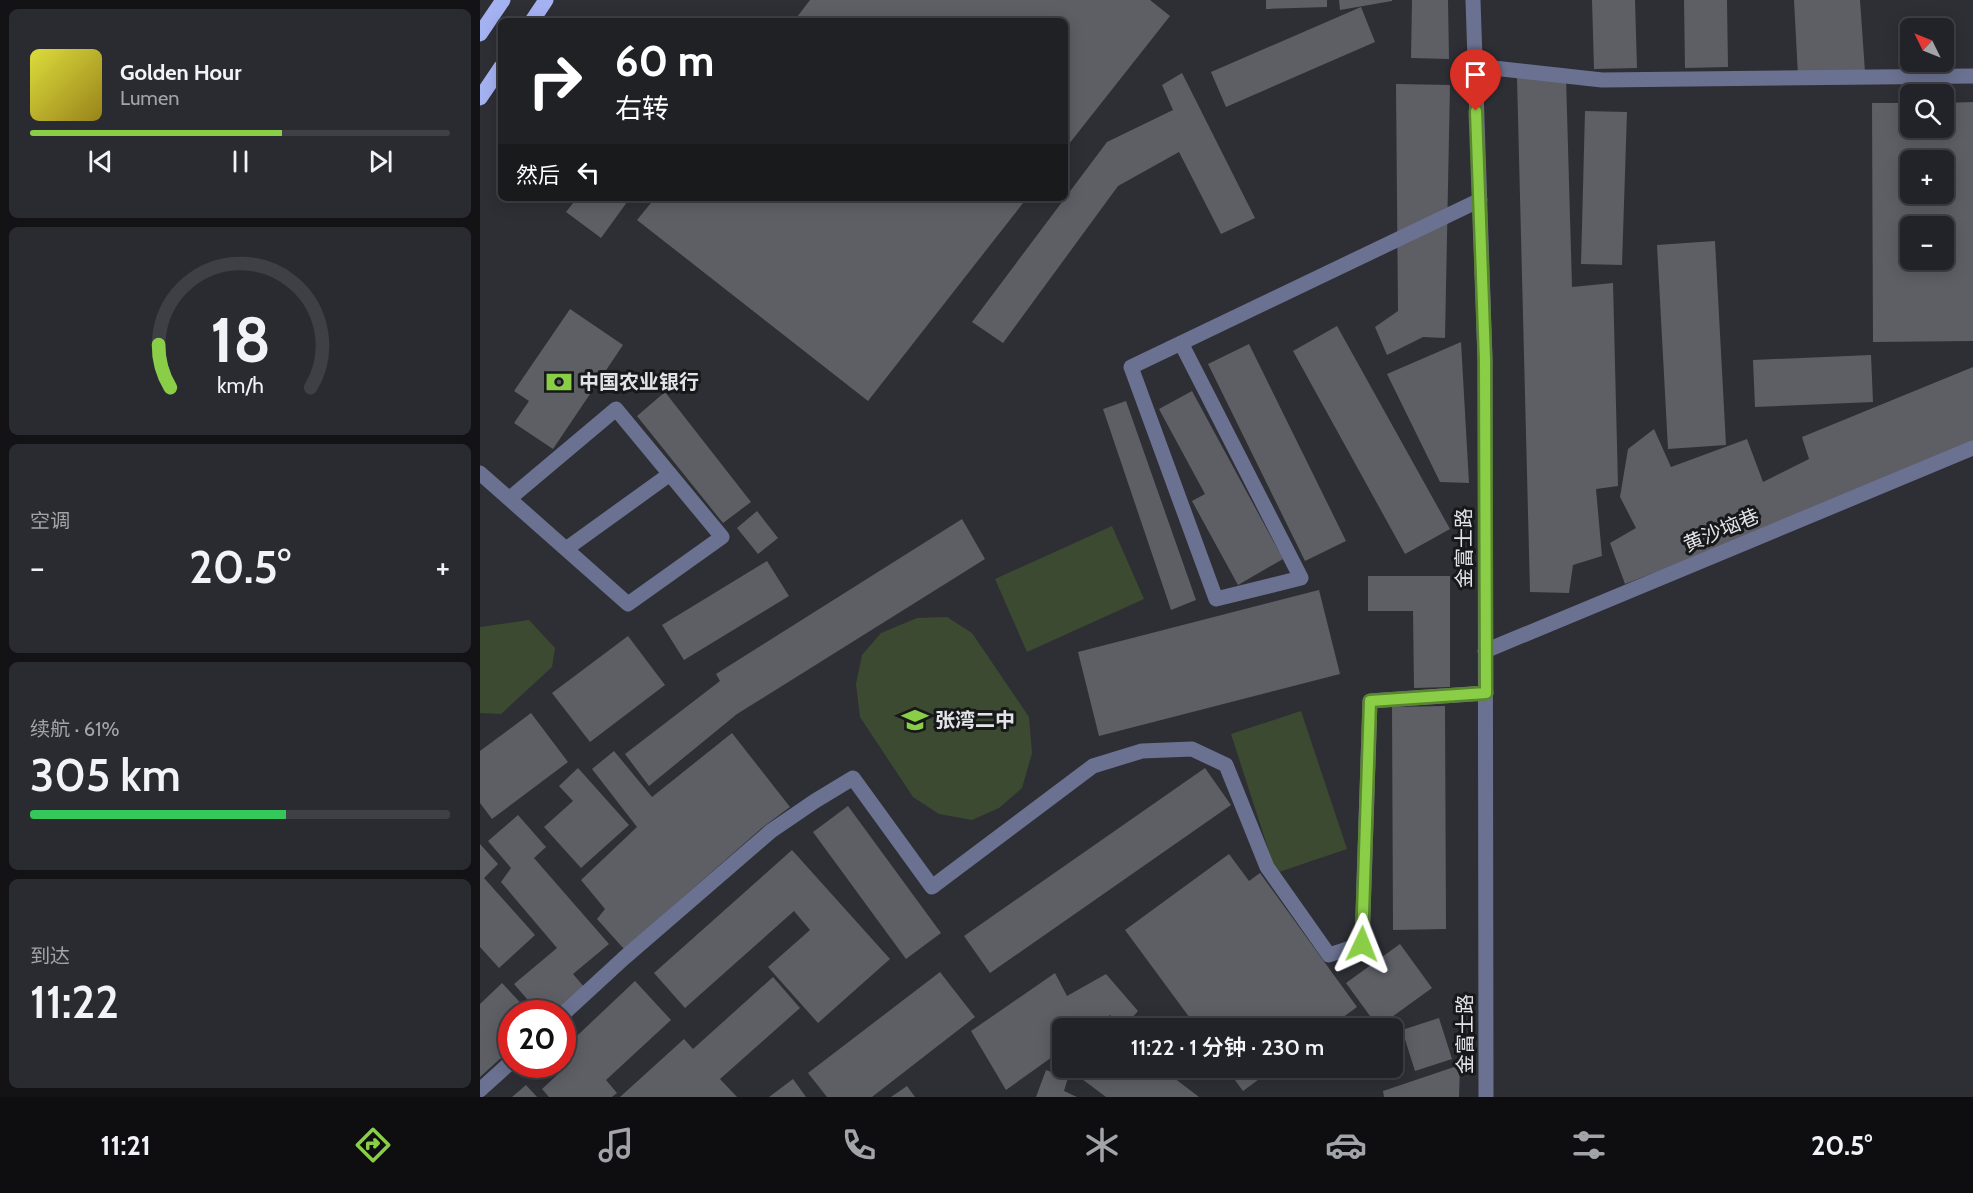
<!DOCTYPE html>
<html lang="zh">
<head>
<meta charset="utf-8">
<style>
  :root { --surface:#222328; --page:#2a2b30; --text:#f1f3f6; --muted:#a2a4a8; --line:#3f4045; --accent:#8ace48 }
  body { margin:0; font-family:Cabin,"Noto Sans SC",sans-serif; background:var(--page); color:var(--text); height:100vh; display:flex; flex-direction:column; font-size:22px; white-space:nowrap }
  * { box-sizing:border-box; margin:0 }
  p { font-size:20px; color:var(--muted) }
  .icon { flex:none; width:33px; height:33px; fill:none; stroke:currentColor; stroke-width:2; stroke-linecap:round; stroke-linejoin:round }
  .map { position:relative; flex:1; overflow:hidden }
  .drawer { display:flex; flex-direction:column; gap:9px; padding:9px; background:#131316; width:480px }
  .drawer>* { flex:none }
  .hud { position:absolute; left:18px; top:18px; width:570px; height:183px; border-radius:9px; box-shadow:0 3px 15px #0003,0 0 0 2px var(--line); background:#202124; color:#fff; overflow:hidden }
  .needle { width:39px; rotate:313deg }
  .buttons { position:absolute; left:1420px; top:18px; display:grid; gap:12px }
  .buttons a { display:grid; place-items:center; width:54px; height:54px; border-radius:9px; background:var(--surface); box-shadow:0 3px 15px #0003,0 0 0 2px var(--line); font-size:30px }
  .speed { position:absolute; left:18px; top:1000px; display:flex; gap:12px; font-size:30px; font-weight:700; text-align:center }
  .speed>* { display:grid; place-content:center; width:78px; height:78px; border-radius:50%; background:var(--surface); box-shadow:0 3px 15px #0003,0 0 0 2px var(--line); line-height:1 }
  .speed .limit { border:9px solid #d22; background:#fff; color:#111 }
  .pin { position:absolute; display:grid; place-items:center; width:51px; height:51px; color:#fff; margin:-62px -26px; border-radius:50% 50% 50% 0; rotate:-45deg; box-shadow:0 0 6px #0007 }
  .pin .icon { rotate:45deg }
  .me { position:absolute; width:66px; margin:-33px; rotate:2deg; stroke-linejoin:round; filter:drop-shadow(0 0 4px #0008) }
  .turn { display:flex; align-items:center; gap:21px; height:126px; padding:0 18px; font-size:27px }
  .turn .icon { width:78px; height:78px; stroke-width:2.5 }
  .turn b { display:block; font-size:42px; line-height:51px }
  .then { display:flex; align-items:center; height:57px; padding:0 18px; background:#0003; gap:12px; font-size:22px }
  .big { font-size:45px; font-weight:600; line-height:1.1 }
  .drawer .widget { flex:1; display:flex; flex-direction:column; justify-content:center; gap:9px; min-width:0; padding:0 21px; border-radius:9px; background:var(--page) }
  .drawer .dial { align-items:center; gap:0 }
  .dial svg { height:156px; overflow:visible; fill:none; stroke:var(--line); stroke-width:7; stroke-linecap:round; text-anchor:middle }
  .dial text { fill:var(--text); stroke:none }
  .song { display:flex; align-items:center; gap:18px }
  .cover { width:72px; height:72px; border-radius:9px; background:linear-gradient(135deg,hsl(60 70% 55%),hsl(50 70% 35%)) }
  .played { height:6px; border-radius:3px; background:linear-gradient(90deg,var(--accent) 60%,var(--line) 60%) }
  .keys { display:flex; justify-content:space-around; direction:ltr }
  .heat { display:flex; justify-content:space-between; align-items:center; font-size:33px; direction:ltr }
  .charge { height:9px; border-radius:4px; background:linear-gradient(90deg,#34c759 61%,var(--line) 0) }
  .trip { position:absolute; left:572px; top:1018px; width:351px; height:60px; border-radius:9px; background:var(--surface); box-shadow:0 3px 15px #0003,0 0 0 2px var(--line); font-weight:600; line-height:60px; text-align:center }
  .menu { display:flex; height:96px; justify-content:space-around; align-items:center; background:#0e0e10; color:var(--muted) }
  .menu .icon { width:42px; height:42px }
  .menu .current { color:var(--accent) }
  .menu b { font-size:27px; color:var(--text) }
  main { display:flex; flex:1; min-height:0 }
  .map>svg:first-child { display:block }
</style>
</head>
<body>
<main>
<section class="drawer">
<div class="widget">
<div class="song"><i class="cover"></i><div><b>Golden Hour</b><p>Lumen</p></div></div>
<div class="played"></div>
<div class="keys"><svg class="icon" aria-label="previous" viewBox="0 0 24 24"><path d="M18 5L8 12l10 7zM5 5v14"/></svg><svg class="icon" aria-label="pause" viewBox="0 0 24 24"><path d="M8 5v14M16 5v14"/></svg><svg class="icon" aria-label="next" viewBox="0 0 24 24"><path d="M6 5l10 7-10 7zM19 5v14"/></svg></div>
</div>
<div class="widget dial"><svg viewBox="0 0 100 80">
<path d="M14 69A42 42 0 1 1 86 69"/>
<path d="M14 69A42 42 0 0 1 8 47" stroke="#8ace48"/>
<text x="50" y="56" font-size="32" font-weight="700">18</text>
<text x="50" y="72" font-size="11">km/h</text>
</svg></div>
<div class="widget"><p>空调</p>
<div class="heat"><a>−</a><b class="big">20.5°</b><a>+</a></div>
</div>
<div class="widget"><p>续航 · 61%</p><b class="big">305 km</b><div class="charge"></div></div>
<div class="widget"><p>到达</p><b class="big">11:22</b></div>
</section>
<div class="map">
<svg width="1493" height="1097" viewBox="0 0 1493 1097">
  <rect width="100%" height="100%" fill="#2e2f35"/>
  <path fill="#3c4a31" d="M632 526 664 599 547 652 515 579Z
    M467 617 492 633 549 717 552 753 542 788 519 808 492 820 459 814 433 797 380 717 376 684 382 655 401 633 437 618Z
    M49 620 75 648 72 667 21 714 0 713V627Z
    M821 711 867 849 796 873 751 734Z"/>
  <path fill="#5d5f65" fill-rule="evenodd" d="M330 0H670L690 16 585 149V21H314Z
    M786 0H847V7L786 9Z
    M859 0H912V1L860 10Z
    M932 0H968L969 59 931 58Z
    M1112 0H1155L1157 68 1114 69Z
    M1204 0H1247L1248 67 1205 68Z
    M1314 0H1380L1385 72 1318 76Z
    M881 7 895 42 746 107 731 72Z
    M702 73 775 218 741 234 699 152 638 186 523 343 492 322 627 142 693 110 682 85Z
    M1086 77 1092 287 1133 283 1138 486 1116 489 1122 556 1093 565 1089 593 1050 592 1037 78Z
    M916 84 970 85 965 338 943 337 907 355 895 327 918 311Z
    M1493 102V341L1393 342 1392 103H1431V128H1464V103ZM1431 160H1464V194H1431ZM1431 226H1464V260H1431Z
    M1105 111 1147 112 1142 265 1101 264Z
    M97 198H150L121 238 86 212Z
    M175 198H547L388 401 157 220Z
    M1235 241 1246 445 1188 449 1177 245Z
    M90 309 143 345 73 449 34 423 49 401 34 391Z
    M857 326 970 529 925 554 813 351Z
    M981 342 989 483 960 482 907 374Z
    M769 344 866 541 825 561 728 364Z
    M1391 355 1393 402 1275 407 1273 360Z
    M1493 367V443L1385 491 1145 584 1130 543 1156 528 1140 497 1148 449 1174 429 1191 467 1267 439 1283 482 1329 459 1322 437Z
    M712 391 803 559 758 585 712 501 725 494 679 409Z
    M185 392 271 502 243 523 157 416Z
    M646 401 716 600 691 610 623 409Z
    M277 511 298 538 278 554 257 528Z
    M482 519 505 559 257 714 169 786 145 754 240 681 236 674Z
    M287 561 309 596 204 660 182 625Z
    M888 576H970V687L934 688 933 611H888Z
    M839 590 860 674 619 736 598 652Z
    M148 636 185 685 110 742 72 693Z
    M965 706 966 929 913 930 912 707Z
    M51 713 88 762 12 819 0 803V751Z
    M252 733 310 807 283 827 144 949 117 919 125 909 101 880 157 827 112 769 134 751 172 797Z
    M98 768 149 825 101 868 64 827 93 801 79 786Z
    M725 768 751 805 510 973 484 936Z
    M368 806 461 933 426 959 333 832Z
    M38 815 66 847 54 858 129 944 93 974 105 988 75 1014H60L34 984 77 948 21 882 31 868 8 841Z
    M0 844 18 864 4 878 55 935 19 968 0 947Z
    M312 850 410 959 338 1023 288 967 330 930 314 911 205 1008 174 973Z
    M749 854 769 881 780 873 877 1007 847 1029H718L645 930Z
    M920 944 952 988 898 1027 866 983Z
    M460 972 495 1017 392 1097H347L328 1073Z
    M575 973 587 996 626 974 658 1011 642 1029 630 1015 611 1029H582V1050L526 1090 491 1031Z
    M293 977 320 1008 240 1079 257 1097H140L204 1039 213 1049Z
    M155 981 191 1020 126 1080 137 1093 132 1097H69L62 1089 90 1063 82 1056V1050Z
    M22 983 51 1014H32V1048L0 1077V1004Z
    M959 1018 972 1059 935 1071 922 1030Z
    M980 1065 979 1097H904L903 1091Z
    M604 1068H681L719 1097H626L598 1076Z
    M746 1068H794L763 1091Z
    M566 1070 588 1078 584 1091 597 1097H556Z
    M313 1079 326 1097H289Z
    M46 1085 57 1097H32Z
    M427 1086 435 1097H411Z"/>
  <g fill="none" stroke-linecap="round" stroke-linejoin="round">
    <path stroke="#6b7291" stroke-width="15" d="M993 0 1005 359 1006 1097
      M995 66 1122 80 1493 76
      M701 343 821 578 736 599 651 367 1000 200
      M0 473 148 604 242 537 136 409 29 499
      M86 549 190 474
      M1005 651 1493 448
      M82 1015 144 958 291 831 335 801 373 778 452 887 613 766 662 751 712 749 746 765 787 867 849 955 882 944 890 701 1006 693
      M0 1090 32 1061"/>
    <path stroke="#a5b2f2" stroke-width="15" d="M52 21 66 0
      M0 34 23 0
      M0 98 21 67"/>
  </g>
  <g fill="none" stroke-linecap="round" stroke-linejoin="round">
    <g stroke="#5a862f" stroke-width="15">
      <path id="route" d="M882 944 890 701 1006 693 1005 359 996 111"/>
    </g>
    <use href="#route" stroke="#8ace48" stroke-width="10"/>
  </g>
  <defs>
    <g id="bank-bare" transform="scale(2.07)"><path d="M-6-4H6V4H-6ZM0-2.3a2.3 2.3 0 1 0 0 4.6a2.3 2.3 0 1 0 0-4.6Z" fill="#8ace48" stroke="#17181a" stroke-width="2.5" paint-order="stroke"/></g>
    <g id="school-bare" transform="scale(2.07)"><path d="M0-5L7-2L0 1L-7-2ZM-4 1L0 2.5L4 1V4Q0 6-4 4Z" fill="#8ace48" stroke="#17181a" stroke-width="2.5" paint-order="stroke"/></g>
  </defs>
  <g fill-rule="evenodd">
    <use href="#bank-bare" x="79" y="382"/>
    <use href="#school-bare" x="435" y="720"/>
  </g>
  <g text-anchor="middle" stroke-width="6" stroke-linejoin="round" paint-order="stroke">
    <g font-size="20" font-weight="bold" fill="#e3e3e7" stroke="#17181a" text-anchor="start">
      <text x="99" y="389">中国农业银行</text>
      <text x="455" y="727">张湾二中</text>
    </g>
    <g font-size="20" fill="#e3e3e7" stroke="#17181a">
      <text transform="translate(1241 530) rotate(-23)" y="7">黄沙垴巷</text>
      <text transform="translate(984 548) rotate(-90)" y="7">金富士路</text>
      <text transform="translate(985 1034) rotate(-90)" y="7">金富士路</text>
    </g>
  </g>
</svg>
<div class="buttons">
<a><svg class="needle" viewBox="-14 -14 28 28"><path d="M0-13l5 13h-10z" fill="#e53935"/><path d="M0 13l5-13h-10z" fill="#a2a4a8"/></svg></a>
<a><svg class="icon" aria-label="search" viewBox="0 0 24 24"><circle cx="10" cy="10" r="6"/><path d="M15 15l6 6"/></svg></a>
<a>+</a>
<a>−</a>
</div>
<div class="speed"><div class="limit">20</div></div>
<div class="pin" style="left:996px;top:111px;background:#d93025"><svg class="icon" aria-label="arrive" viewBox="0 0 24 24"><path d="M6 21V4h12l-3 4 3 4H6"/></svg></div>
<svg class="me" style="left:882px;top:944px" viewBox="-20 -20 40 40"><path d="M0-17L14 15 0 8-14 15z" fill="#8ace48" stroke="#fff" stroke-width="4"/></svg>
<div class="trip">11:22 · 1 分钟 · 230 m</div>
<div class="hud">
<div class="turn"><svg class="icon" aria-label="right" viewBox="0 0 24 24"><path d="M7 20v-9h11M14 6l5 5-5 5"/></svg><div><b>60 m</b>右转</div></div>
<div class="then">然后<svg class="icon" aria-label="left" viewBox="0 0 24 24"><path d="M17 20v-9H6M10 6l-5 5 5 5"/></svg></div>
</div>
</div>
</main>
<nav class="menu">
<b>11:21</b>
<svg class="icon current" aria-label="directions" viewBox="0 0 24 24"><path d="M12 3l9 9-9 9-9-9zM9 14v-3h6M13 9l2 2-2 2"/></svg>
<svg class="icon" aria-label="music" viewBox="0 0 24 24"><path d="M9 18V5l10-2v13"/><circle cx="6" cy="18" r="3"/><circle cx="16" cy="16" r="3"/></svg>
<svg class="icon" aria-label="phone" viewBox="0 0 24 24"><path d="M5 4h4l2 5-3 2q2 4 5 5l2-3 5 2v4C11 20 4 13 5 4z"/></svg>
<svg class="icon" aria-label="climate" viewBox="0 0 24 24"><path d="M12 3v18M4 7l16 10M4 17L20 7"/></svg>
<svg class="icon" aria-label="car" viewBox="0 0 24 24"><path d="M5 17H2v-5l4-1 3-4h7l3 4 3 1v5h-3M9 17h6M6 11h13"/><circle cx="7" cy="17" r="2"/><circle cx="17" cy="17" r="2"/></svg>
<svg class="icon" aria-label="filters" viewBox="0 0 24 24"><path d="M4 7h16M4 17h16"/><circle cx="9" cy="7" r="2"/><circle cx="15" cy="17" r="2"/></svg>
<b>20.5°</b>
</nav>
</body>
</html>
